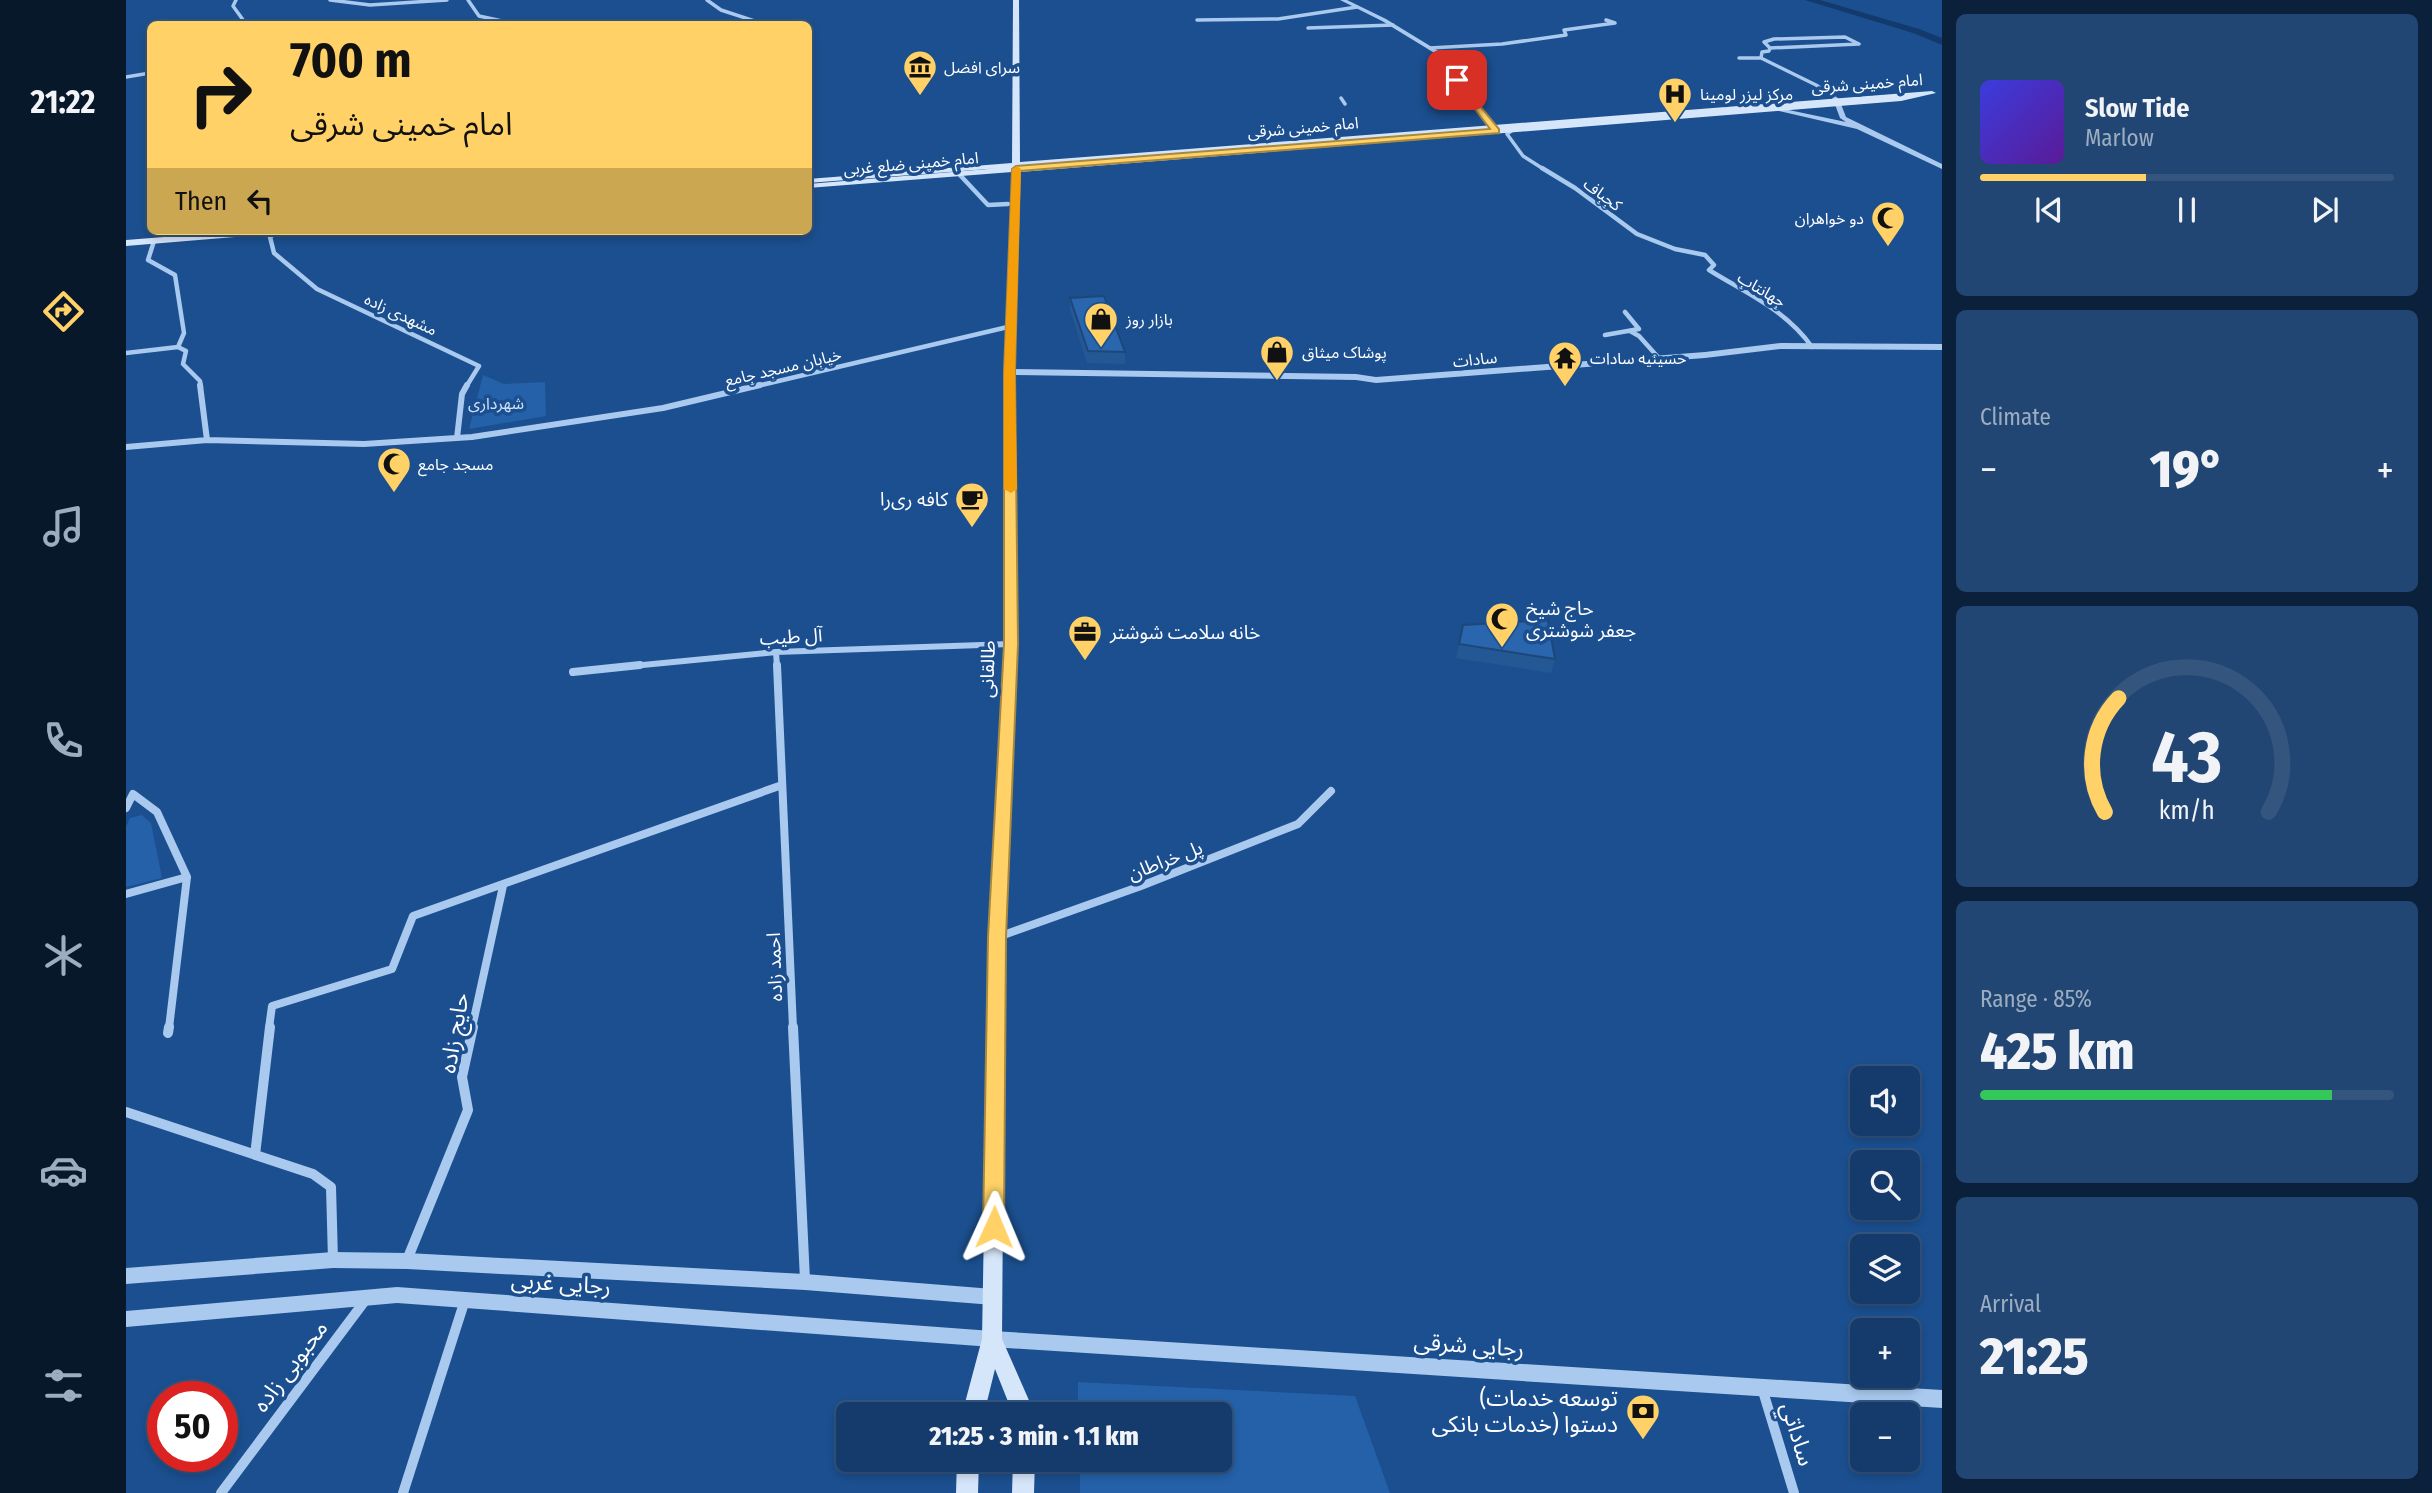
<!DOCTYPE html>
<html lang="en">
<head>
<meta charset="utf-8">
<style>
  :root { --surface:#143b6b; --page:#214673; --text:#f1f3f6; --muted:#9dadc1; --line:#33557e; --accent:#ffd166 }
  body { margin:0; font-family:"Fira Sans Condensed","Noto Sans Arabic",sans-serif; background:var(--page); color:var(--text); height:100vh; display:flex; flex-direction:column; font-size:26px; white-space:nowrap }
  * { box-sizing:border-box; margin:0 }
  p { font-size:23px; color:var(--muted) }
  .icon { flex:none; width:38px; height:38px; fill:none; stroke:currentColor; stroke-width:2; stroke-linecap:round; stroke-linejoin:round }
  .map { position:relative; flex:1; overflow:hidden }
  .panel { display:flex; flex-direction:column; gap:14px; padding:14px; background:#0b203b; width:490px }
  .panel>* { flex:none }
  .top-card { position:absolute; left:21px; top:21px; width:665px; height:214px; border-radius:10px; box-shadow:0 4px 10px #0003,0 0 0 2px var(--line); background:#ffd166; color:#111; overflow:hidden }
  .tools { position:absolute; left:1724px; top:1066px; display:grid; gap:14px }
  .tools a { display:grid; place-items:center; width:70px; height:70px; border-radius:10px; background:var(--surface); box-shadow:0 4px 10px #0003,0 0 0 2px var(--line); font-size:35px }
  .speed { position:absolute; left:21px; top:1381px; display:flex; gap:14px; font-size:35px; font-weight:700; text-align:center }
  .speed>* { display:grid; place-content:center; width:91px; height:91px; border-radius:50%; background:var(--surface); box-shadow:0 4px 10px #0003,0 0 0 2px var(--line); line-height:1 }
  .speed .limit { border:10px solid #d22; background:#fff; color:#111 }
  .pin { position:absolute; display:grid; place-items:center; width:60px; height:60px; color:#fff; margin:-30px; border-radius:14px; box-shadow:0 4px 10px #0006 }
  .me { position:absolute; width:77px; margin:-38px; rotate:1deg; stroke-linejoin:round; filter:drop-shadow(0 0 5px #0008) }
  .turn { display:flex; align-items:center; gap:24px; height:147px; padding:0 28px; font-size:32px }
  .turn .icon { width:91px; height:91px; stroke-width:2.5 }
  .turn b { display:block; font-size:49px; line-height:60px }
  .then { display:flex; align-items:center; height:66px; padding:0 28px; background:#0003; gap:14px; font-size:26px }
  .big { font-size:52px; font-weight:800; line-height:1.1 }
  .panel .tile { flex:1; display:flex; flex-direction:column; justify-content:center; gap:10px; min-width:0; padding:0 24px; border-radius:10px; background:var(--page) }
  .panel .dial { align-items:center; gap:0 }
  .dial svg { height:182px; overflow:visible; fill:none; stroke:var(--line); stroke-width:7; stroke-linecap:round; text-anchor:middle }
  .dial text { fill:var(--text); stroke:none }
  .song { display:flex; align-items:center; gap:21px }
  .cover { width:84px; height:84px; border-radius:10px; background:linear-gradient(135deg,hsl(240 70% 55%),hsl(270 70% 35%)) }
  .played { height:7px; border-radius:4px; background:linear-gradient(90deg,var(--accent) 40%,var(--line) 40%) }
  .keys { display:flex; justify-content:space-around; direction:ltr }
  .heat { display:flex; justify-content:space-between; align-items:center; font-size:38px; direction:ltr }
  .charge { height:10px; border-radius:5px; background:linear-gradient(90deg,#34c759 85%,var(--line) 0) }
  .trip { position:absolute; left:710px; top:1402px; width:396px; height:70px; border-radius:10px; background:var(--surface); box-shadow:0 4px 10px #0003,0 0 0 2px var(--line); font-weight:800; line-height:70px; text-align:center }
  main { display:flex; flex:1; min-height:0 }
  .menu { display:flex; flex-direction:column; width:126px; justify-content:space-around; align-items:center; background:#08182b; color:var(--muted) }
  .menu .icon { width:49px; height:49px }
  .menu .active { color:var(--accent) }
  .menu b { font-size:32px; color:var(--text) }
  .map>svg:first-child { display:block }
</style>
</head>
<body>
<main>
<nav class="menu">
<b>21:22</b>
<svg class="icon active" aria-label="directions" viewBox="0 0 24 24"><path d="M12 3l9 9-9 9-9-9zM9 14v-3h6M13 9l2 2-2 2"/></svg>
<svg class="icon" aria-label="music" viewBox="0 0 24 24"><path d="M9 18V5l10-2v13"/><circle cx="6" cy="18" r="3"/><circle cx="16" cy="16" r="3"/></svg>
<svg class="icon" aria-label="phone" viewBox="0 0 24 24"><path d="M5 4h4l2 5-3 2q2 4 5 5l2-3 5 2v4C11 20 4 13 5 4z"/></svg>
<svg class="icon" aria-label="climate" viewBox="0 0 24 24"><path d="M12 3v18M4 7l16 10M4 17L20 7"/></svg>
<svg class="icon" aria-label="car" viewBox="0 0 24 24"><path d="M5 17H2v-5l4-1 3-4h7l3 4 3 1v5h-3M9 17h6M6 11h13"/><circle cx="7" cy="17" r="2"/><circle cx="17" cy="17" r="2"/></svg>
<svg class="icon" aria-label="filters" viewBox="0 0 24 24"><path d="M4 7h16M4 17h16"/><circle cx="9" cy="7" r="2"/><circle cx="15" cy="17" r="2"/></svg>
</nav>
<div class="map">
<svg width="1816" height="1493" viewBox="0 0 1816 1493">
  <rect width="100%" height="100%" fill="#1b4f8f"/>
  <path fill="#2461a8" d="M357 375 378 384 419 382 420 416 343 429Z
    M16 815 25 823 36 878 0 887V827L4 818Z
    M952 1382 1229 1396 1264 1493H954V1460H1094V1414H952Z"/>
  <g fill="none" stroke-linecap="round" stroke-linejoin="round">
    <path fill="#123a6d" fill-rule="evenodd" d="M1679 0H1694L1793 29 1816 38V45L1787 33Z"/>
    <path stroke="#a9c9ee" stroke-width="3.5" d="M110 0 107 6 120 24
      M204 0 244 5 321 0
      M342 0 353 16 376 21V24
      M581 0 595 10 638 24
      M1071 20 1152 19 1231 7
      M1182 28 1267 25
      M1719 37 1733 44 1644 48 1638 42 1648 39Z
      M1304 48 1376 44 1440 35 1438 30 1489 23 1480 20
      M1613 58H1635L1690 85 1710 99
      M1635 58 1636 52 1643 51 1644 48
      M0 77 24 73
      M1215 98 1219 104
      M1388 129 1381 134 1397 156 1419 170"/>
    <path stroke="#a9c9ee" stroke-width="4.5" d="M1416 168 1449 188 1511 234 1549 249 1579 255 1588 265 1583 270C1620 293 1660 310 1686 347
      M833 174 862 205 882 204
      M153 231 144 237 148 253 191 289 353 366 340 387
      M1504 331 1513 336 1531 356
      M1479 335 1513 329 1499 312
      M52 347 60 351 57 364 74 381 75 387
      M0 353 52 347 58 333 49 275 22 260 28 241
      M627 387 886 326"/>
    <path stroke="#a9c9ee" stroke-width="6" d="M74 385 81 440
      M331 438 336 394 341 385
      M0 447 81 440 238 444 346 437 537 408 634 385
      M650 652 651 667
      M496 667 650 652 885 644"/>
    <path stroke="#a9c9ee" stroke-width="8" d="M651 665 667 1028
      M447 672 514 665
      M0 808 7 794 31 812 61 877 43 1028
      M0 894 61 877
      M872 937 1015 886 1172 824 1205 791
      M143 1028 146 1006 266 969 287 916 656 785
      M346 1028 377 886"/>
    <path stroke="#a9c9ee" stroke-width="10" d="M667 1027 679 1280
      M42 1033 43 1027
      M0 1112 187 1174 205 1187 207 1260
      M129 1155 144 1027
      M281 1260 342 1110 336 1077 347 1027
      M1636 1388 1668 1493
      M95 1493 241 1298
      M277 1493 339 1300"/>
    <path fill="#a9c9ee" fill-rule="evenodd" d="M1214 0H1221L1260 19 1319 55 1334 79 1369 125V127H1365L1329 81 1315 57 1256 21Z
      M1710 97 1713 99 1720 117 1816 164V169L1731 129 1645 109 1648 107 1720 122 1714 118 1707 99Z
      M1655 343 1816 344V350L1655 349 1579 358 1250 383 1230 380 884 375 880 372 884 369 1230 374 1250 377 1579 352Z
      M207 1252 281 1253 679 1274 867 1289 873 1291 876 1297 873 1303 867 1305 679 1290 281 1269 207 1268 0 1284V1268Z
      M271 1287 866 1331 1816 1390V1408L866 1347 271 1303 0 1327V1311Z"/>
    <path fill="#d6e6fa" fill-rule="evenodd" d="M887 0H893L894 162 1806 91 1810 93 1775 101 894 172 889 372 891 644 879 937 876 1339 909 1414H887L869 1369 858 1414H836L856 1339 863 937 879 644V372L886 172 682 188V184L874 168 682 183V179L886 163Z
      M114 231H149L145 234 0 246V240Z
      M831 1460H853L852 1493H830Z
      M887 1460H909L908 1493H886Z"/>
  </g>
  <path fill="#245895" d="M944 298 999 352V364L961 363 944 310Z
    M1337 625 1429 659 1425 673 1330 658Z"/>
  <path fill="#2a66ad" stroke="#1d4779" stroke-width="2" d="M978 296 999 352 962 351 944 298Z
    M1422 620 1429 659 1333 644 1337 625Z"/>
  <path fill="#ffd166" stroke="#a68842" stroke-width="2" d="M1331 78 1373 129V133L894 171 889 372 892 644 880 937 878 1227 875 1234 868 1237 860 1234 857 1227 862 937 878 644V372L886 169 890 166 1364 129 1327 80Z"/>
  <path fill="#f59e0b" d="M891 166 895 169 889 372 891 489 885 493 878 489V372L886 169Z"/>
  <defs>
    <g id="museum-pin" transform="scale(1.75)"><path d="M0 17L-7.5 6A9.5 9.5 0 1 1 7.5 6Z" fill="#ffd166" stroke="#1b4f8f"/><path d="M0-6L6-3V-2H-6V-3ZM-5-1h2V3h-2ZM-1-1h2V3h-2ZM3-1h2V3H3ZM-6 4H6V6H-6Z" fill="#111"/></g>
    <g id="hospital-pin" transform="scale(1.75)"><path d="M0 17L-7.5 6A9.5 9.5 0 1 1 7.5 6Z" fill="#ffd166" stroke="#1b4f8f"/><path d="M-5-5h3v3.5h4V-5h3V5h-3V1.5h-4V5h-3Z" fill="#111"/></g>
    <g id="mosque-pin" transform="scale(1.75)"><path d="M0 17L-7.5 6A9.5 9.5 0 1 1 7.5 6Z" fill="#ffd166" stroke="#1b4f8f"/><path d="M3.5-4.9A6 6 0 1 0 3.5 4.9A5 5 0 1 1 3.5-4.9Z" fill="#111"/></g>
    <g id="shop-pin" transform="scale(1.75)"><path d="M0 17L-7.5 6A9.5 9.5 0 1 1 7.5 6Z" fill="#ffd166" stroke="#1b4f8f"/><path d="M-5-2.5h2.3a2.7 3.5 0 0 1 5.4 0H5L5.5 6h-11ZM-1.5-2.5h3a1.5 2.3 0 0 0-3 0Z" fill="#111"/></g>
    <g id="temple-pin" transform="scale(1.75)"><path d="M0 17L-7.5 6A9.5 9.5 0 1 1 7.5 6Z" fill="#ffd166" stroke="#1b4f8f"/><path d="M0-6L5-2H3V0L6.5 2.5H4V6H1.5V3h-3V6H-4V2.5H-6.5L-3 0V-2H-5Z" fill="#111"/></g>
    <g id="cafe-pin" transform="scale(1.75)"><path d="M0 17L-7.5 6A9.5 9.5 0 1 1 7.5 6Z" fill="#ffd166" stroke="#1b4f8f"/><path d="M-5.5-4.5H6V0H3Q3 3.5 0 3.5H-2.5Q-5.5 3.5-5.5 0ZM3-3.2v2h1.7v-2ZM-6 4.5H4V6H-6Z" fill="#111"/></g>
    <g id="office-pin" transform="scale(1.75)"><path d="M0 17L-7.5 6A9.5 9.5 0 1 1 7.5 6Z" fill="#ffd166" stroke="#1b4f8f"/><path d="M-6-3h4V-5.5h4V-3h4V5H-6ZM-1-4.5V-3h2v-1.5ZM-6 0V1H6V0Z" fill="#111"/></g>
    <g id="bank-pin" transform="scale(1.75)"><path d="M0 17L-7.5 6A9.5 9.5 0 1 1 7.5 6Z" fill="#ffd166" stroke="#1b4f8f"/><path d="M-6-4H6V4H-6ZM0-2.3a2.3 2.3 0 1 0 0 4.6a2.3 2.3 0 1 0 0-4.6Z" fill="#111"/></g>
  </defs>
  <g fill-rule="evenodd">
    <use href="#museum-pin" x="794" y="67"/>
    <use href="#hospital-pin" x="1549" y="94"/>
    <use href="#mosque-pin" x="1762" y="218"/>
    <use href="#shop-pin" x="975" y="319"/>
    <use href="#shop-pin" x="1151" y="352"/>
    <use href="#temple-pin" x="1439" y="358"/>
    <use href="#mosque-pin" x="268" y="464"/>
    <use href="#cafe-pin" x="846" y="499"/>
    <use href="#mosque-pin" x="1376" y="619"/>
    <use href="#office-pin" x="959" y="632"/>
    <use href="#bank-pin" x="1517" y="1411"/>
  </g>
  <g text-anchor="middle" stroke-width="7" stroke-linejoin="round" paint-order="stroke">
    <g font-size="16" fill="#fff" stroke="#1b4f8f" text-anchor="start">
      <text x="818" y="73">سرای افضل</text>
      <text x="1574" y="100">مرکز لیزر لومینا</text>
      <text x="1738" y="224" text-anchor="end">دو خواهران</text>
      <text x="1000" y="325">بازار روز</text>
      <text x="1176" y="358">پوشاک میثاق</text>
      <text x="1464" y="364">حسینیه سادات</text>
      <text x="292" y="470">مسجد جامع</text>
    </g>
    <g font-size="16" fill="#fff" stroke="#1b4f8f">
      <text transform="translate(1741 83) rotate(-4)" y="6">امام خمینی شرقی</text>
      <text transform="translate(1177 127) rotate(-5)" y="6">امام خمینی شرقی</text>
      <text transform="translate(785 163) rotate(-5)" y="6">امام خمینی ضلع غربی</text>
      <text transform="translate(1477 194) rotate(37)" y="6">کجباف</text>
      <text transform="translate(1636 289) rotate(31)" y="6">جهانتاب</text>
      <text transform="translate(275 314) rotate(25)" y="6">مشهدی زاده</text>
      <text transform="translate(1349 359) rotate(-6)" y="6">سادات</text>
      <text transform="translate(657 367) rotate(-13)" y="6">خیابان مسجد جامع</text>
    </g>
    <g font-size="16" fill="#cfe3fa" stroke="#1b4f8f">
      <text x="370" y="409">شهرداری</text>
    </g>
    <g font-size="19" fill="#fff" stroke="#1b4f8f" text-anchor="start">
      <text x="822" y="506" text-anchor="end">کافه‌ ری‌را</text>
      <text x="1400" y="615">حاج شیخ<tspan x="1400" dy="22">جعفر شوشتری</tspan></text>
      <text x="984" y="639">خانه سلامت شوشتر</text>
    </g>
    <g font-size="19" fill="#fff" stroke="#1b4f8f">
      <text transform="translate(665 636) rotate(-3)" y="7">آل طیب</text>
      <text transform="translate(861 669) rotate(-88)" y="7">طالقانی</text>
      <text transform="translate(1039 860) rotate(-21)" y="7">پل خراطان</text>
      <text transform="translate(648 967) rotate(-92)" y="7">احمد زاده</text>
    </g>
    <g font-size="23" fill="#fff" stroke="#1b4f8f">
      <text transform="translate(328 1033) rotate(-80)" y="8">حایج زاده</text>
      <text transform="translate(435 1283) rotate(4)" y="8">رجایی غربی</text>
      <text transform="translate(1343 1345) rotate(4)" y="8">رجایی شرقی</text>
      <text transform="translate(164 1366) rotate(-53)" y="8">محبوبی زاده</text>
      <text transform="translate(1672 1434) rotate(73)" y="8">ساداتي</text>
    </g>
    <g font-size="23" fill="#fff" stroke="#1b4f8f" text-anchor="end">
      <text x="1492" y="1406">(توسعه خدمات<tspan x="1492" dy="26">دستوا (خدمات بانکی</tspan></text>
    </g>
  </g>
</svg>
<div class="tools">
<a><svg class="icon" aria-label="sound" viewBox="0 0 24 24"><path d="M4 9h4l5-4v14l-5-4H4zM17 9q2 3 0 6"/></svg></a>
<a><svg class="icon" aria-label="search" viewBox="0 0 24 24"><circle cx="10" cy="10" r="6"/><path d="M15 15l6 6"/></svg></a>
<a><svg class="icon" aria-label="layers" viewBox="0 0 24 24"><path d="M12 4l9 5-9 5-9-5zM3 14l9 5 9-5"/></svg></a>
<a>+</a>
<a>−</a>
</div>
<div class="speed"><div class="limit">50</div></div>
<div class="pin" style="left:1331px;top:80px;background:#d93025"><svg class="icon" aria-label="arrive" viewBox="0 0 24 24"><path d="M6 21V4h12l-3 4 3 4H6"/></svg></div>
<svg class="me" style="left:868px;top:1227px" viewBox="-20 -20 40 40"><path d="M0-17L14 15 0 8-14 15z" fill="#ffd166" stroke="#fff" stroke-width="4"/></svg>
<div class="trip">21:25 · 3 min · 1.1 km</div>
<div class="top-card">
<div class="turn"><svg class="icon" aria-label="right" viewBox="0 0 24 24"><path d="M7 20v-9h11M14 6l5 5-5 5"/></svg><div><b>700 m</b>امام خمینی شرقی</div></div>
<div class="then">Then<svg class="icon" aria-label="left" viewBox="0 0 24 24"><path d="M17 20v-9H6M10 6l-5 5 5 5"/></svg></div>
</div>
</div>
<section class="panel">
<div class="tile">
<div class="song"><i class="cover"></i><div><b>Slow Tide</b><p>Marlow</p></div></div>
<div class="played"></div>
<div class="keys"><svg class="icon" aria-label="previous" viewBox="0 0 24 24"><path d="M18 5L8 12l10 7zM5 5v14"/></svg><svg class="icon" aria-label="pause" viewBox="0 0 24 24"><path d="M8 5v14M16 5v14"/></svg><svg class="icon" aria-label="next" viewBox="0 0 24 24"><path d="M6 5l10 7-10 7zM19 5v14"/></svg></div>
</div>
<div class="tile"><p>Climate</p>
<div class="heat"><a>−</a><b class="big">19°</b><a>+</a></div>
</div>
<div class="tile dial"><svg viewBox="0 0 100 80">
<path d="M14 69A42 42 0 1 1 86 69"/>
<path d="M14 69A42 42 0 0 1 20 19" stroke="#ffd166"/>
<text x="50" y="56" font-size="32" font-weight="700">43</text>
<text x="50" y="72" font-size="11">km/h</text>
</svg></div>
<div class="tile"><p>Range · 85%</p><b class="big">425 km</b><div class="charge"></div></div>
<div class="tile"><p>Arrival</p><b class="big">21:25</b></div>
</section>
</main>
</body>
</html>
